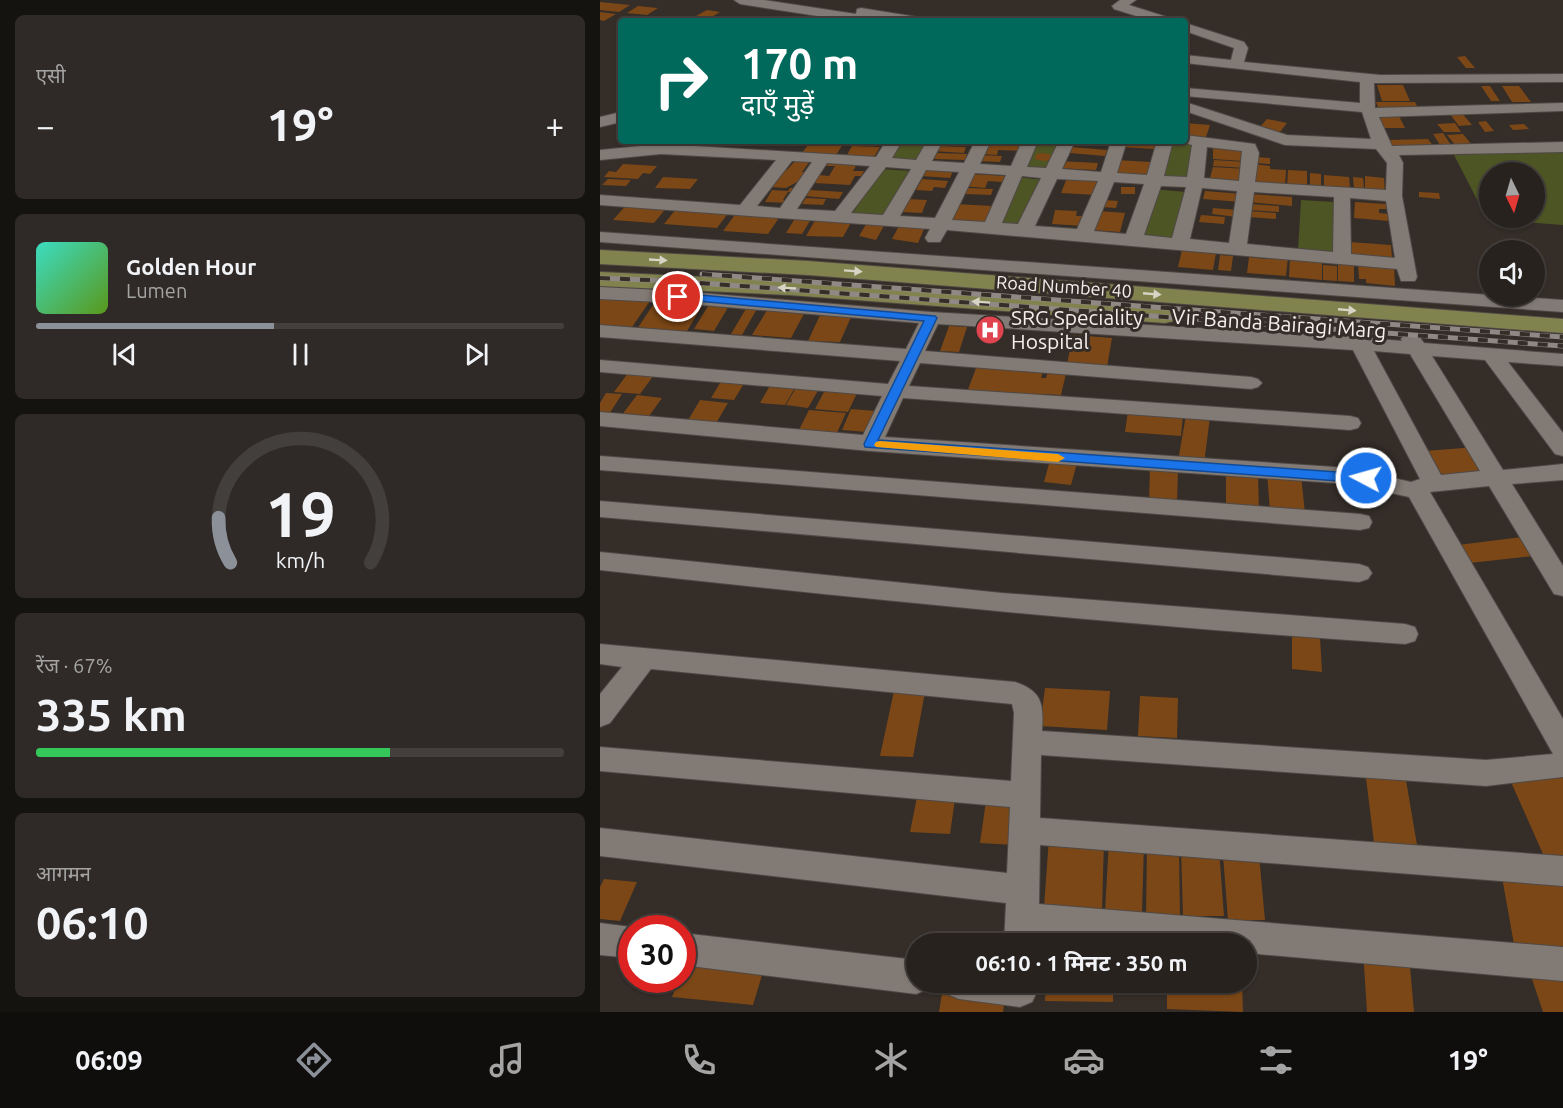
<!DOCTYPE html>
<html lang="hi">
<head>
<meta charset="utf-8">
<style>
  :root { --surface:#27221e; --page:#2f2a27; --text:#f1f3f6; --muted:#a4a4a4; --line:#433f3c; --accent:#8c9099 }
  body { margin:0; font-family:Ubuntu,"Noto Sans Devanagari",sans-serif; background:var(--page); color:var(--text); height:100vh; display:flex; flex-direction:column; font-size:22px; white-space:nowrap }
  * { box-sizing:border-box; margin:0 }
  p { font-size:20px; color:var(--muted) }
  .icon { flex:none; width:33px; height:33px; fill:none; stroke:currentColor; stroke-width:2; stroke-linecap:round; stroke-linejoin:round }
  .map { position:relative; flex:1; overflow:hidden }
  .details { display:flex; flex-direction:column; gap:15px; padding:15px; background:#151310; width:600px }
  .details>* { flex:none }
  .hud { position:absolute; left:18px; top:18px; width:570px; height:126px; border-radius:6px; box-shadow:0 2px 4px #0004,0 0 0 2px var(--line); background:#00695c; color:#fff; overflow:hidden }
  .needle { width:39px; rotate:175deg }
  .controls { position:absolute; left:879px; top:162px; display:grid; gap:12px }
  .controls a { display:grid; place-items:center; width:66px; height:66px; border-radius:50%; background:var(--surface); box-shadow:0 2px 4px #0004,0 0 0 2px var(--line); font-size:30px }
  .speed { position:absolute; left:18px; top:915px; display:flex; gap:12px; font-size:30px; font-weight:700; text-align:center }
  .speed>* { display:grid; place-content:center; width:78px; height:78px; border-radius:50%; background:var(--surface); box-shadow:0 2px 4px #0004,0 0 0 2px var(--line); line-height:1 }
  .speed .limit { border:9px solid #d22; background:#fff; color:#111 }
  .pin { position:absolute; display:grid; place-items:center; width:51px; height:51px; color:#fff; margin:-26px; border:3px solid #fff; border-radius:50%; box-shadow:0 2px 6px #0007 }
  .me { position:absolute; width:66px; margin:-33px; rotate:276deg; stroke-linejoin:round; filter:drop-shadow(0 0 4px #0008) }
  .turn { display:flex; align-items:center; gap:21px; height:126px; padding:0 24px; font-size:27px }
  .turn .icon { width:78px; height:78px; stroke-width:2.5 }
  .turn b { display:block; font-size:42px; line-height:51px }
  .big { font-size:45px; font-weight:700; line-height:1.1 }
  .details .tile { flex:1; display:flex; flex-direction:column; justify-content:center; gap:9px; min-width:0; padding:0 21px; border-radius:9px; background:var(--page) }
  .details .dial { align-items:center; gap:0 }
  .dial svg { height:156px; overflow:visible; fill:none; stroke:var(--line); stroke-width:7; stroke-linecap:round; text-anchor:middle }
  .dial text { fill:var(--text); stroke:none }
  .song { display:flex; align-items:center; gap:18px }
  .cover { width:72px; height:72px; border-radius:9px; background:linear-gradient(135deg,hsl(170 70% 55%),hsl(90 70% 35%)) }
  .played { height:6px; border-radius:3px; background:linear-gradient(90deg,var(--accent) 45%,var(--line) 45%) }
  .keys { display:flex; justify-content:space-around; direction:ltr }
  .heat { display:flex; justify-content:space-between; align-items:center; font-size:33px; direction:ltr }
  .charge { height:9px; border-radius:4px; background:linear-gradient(90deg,#34c759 67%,var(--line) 0) }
  .trip { position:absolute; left:306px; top:933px; width:351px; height:60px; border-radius:30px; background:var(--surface); box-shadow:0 2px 4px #0004,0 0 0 2px var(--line); font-weight:700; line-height:60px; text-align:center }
  .dock { display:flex; height:96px; justify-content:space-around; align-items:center; background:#100e0c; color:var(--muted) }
  .dock .icon { width:42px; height:42px }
  .dock .current { color:var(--accent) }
  .dock b { font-size:27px; color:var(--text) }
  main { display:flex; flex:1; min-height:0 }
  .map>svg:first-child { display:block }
</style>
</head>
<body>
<main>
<section class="details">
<div class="tile"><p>एसी</p>
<div class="heat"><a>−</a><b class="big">19°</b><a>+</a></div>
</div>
<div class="tile">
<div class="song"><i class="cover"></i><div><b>Golden Hour</b><p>Lumen</p></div></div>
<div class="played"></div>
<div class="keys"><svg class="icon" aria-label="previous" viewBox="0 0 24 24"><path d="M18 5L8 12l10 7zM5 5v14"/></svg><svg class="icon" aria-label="pause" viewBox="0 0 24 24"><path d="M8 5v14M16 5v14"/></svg><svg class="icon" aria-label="next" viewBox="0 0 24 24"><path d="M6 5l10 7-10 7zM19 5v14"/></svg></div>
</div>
<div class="tile dial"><svg viewBox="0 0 100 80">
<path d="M14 69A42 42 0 1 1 86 69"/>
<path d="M14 69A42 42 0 0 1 8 46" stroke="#8c9099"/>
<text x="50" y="56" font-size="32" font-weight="700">19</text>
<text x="50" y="72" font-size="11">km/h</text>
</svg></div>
<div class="tile"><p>रेंज · 67%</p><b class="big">335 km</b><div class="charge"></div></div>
<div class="tile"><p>आगमन</p><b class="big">06:10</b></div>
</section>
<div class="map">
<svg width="963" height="1012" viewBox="0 0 963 1012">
  <rect width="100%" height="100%" fill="#342d28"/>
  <path fill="#4d5524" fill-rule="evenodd" d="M298 141H329L317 162 286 160Z
    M434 141H462L450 171 422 169Z
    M567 143 598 145 590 182 558 179Z
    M963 151V225L887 219 854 155ZM890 172H934V218H890Z
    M281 169 312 171 285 217 252 214Z
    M417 177 444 180 422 226 398 224Z
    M553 189 586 192 576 240 541 238Z
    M701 200 734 202V252L698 250Z"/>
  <path fill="#7c4716" d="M0 2 30 5 19 12 0 10Z
    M38 6 58 8 47 15 27 13Z
    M107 10 120 12 105 21H87Z
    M0 12 16 14 4 21 0 20Z
    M865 56 875 68H866L857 57Z
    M777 85H803L810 101H782Z
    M881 86H890L900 101H891Z
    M902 86H919L931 102H912Z
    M776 102H815L819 110H779Z
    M861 112 872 125 859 126 850 114Z
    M777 114H798L805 128H783Z
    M667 119 687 123 680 132 659 128Z
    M886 121 894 131 885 132 878 122Z
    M585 123 610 125 605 140 585 138Z
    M855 123 861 132H844L837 124Z
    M924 124 929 129 913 130 909 125Z
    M843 133 851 145H840L833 134Z
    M863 134 872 145 856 146 847 135Z
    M828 139 834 147 794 148 789 140Z
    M211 141H245L236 155 202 153Z
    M388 141H424L422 151 398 150 397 155 383 154Z
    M522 141 556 143 554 149 520 147Z
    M252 146 280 147 274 157 247 155Z
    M335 146 366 147 364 153 333 151Z
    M613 146 647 148 643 161 613 159Z
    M472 147 507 150 505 156 470 153Z
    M337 153 367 154 365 160 334 159Z
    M443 153 453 155 451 160 444 161 435 159 436 154Z
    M379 155 402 156 400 162 377 161Z
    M655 157 670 158V164L654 163Z
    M196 160 210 161 202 172H206L199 181 186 188 170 187 182 170H187Z
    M516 160 551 162 546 177 512 174Z
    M614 160 647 162 646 168 613 166Z
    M458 161 498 163 496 170 456 168Z
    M227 163 257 164 253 171H264L261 176H255L250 185 214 183 219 175 229 176 235 166H224Z
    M23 164 57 166 50 174 43 173 38 179 4 177 9 171 16 172Z
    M653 164 670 166V169L686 170 685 187 652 185Z
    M613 167 646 169 642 183 609 181Z
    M323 169 353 171 350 178 320 176Z
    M688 170 707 171V188L687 187Z
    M710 173 721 174V188L710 187Z
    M370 174 405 176 402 182 388 181 385 188 364 186Z
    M724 175 749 177 750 188 724 186Z
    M765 176 784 178 785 194 765 192Z
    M63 177 98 179 90 189 55 188Z
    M753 177 763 178 764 189 754 188Z
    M467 178 501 180 496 195 461 193Z
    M8 179 31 180 26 186 2 185Z
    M322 179 348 181 345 188 334 187 332 191 316 190Z
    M521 187H535V194H521Z
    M190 188H199L196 192H188L183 200H191L190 203 165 202 172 190 188 191Z
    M367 188 393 189 391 195 364 194Z
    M210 190 243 192 239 199 205 196Z
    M605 191 643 194 641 202 603 199Z
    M819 192 839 193 840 199 819 197Z
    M650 194 692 197V206L649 202Z
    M206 198 226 199 223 205 202 204Z
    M307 199 327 200 322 213 301 212Z
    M504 200 518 201 516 208 502 207Z
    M755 202 786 204V209H779V213L789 214V221L754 218Z
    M28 203 68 206 54 223 13 220Z
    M356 204 393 206 385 227 346 224Z
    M650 204 679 206V212L649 210Z
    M77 208 129 212 117 228 64 224Z
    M613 208 638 210 637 217 612 214Z
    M455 210 477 211 476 216H486L484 226 452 224Z
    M499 211 525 213 520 232 493 230Z
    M649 211 676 213V219L649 217Z
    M137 212 181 215 168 234 123 231Z
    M197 215 213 216 202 234 186 233Z
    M601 215 625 217 624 224 599 222Z
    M217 217 253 219 243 237 206 236Z
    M268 221 286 222 276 240 259 236Z
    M300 224 325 227 318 243 292 239Z
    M750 242 791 245 792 258 751 254Z
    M582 250 616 253 613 270 578 267Z
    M620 255 633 256 631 271 618 270Z
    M667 255 688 257 686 276 647 273 649 257 666 259Z
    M690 258H722V280L689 277Z
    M738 260 754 262V282L738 281Z
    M758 263 794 265 795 286 766 283V279H759Z
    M723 265 737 266V281L723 280Z
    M52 298 32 327 0 326V299Z
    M57 299 105 301 87 331 37 329Z
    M110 303 130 304 114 331 94 329Z
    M147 307H158L142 335 131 334Z
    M169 307 206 310 191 338 152 335Z
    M221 313 252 315 240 342 208 341Z
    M349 326 367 327 359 352 340 351Z
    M473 335 512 338 507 367 467 364Z
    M378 363 444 369 441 378H446L449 368 467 369 461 395 442 394 440 399 367 392Z
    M28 373 54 375 40 394 14 392Z
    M123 378 146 380 134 400 111 398Z
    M172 382 197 384 185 405 160 403Z
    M198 384 220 387 208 408 186 405Z
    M226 388 258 391 248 412 215 409Z
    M6 393 22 394 8 416 0 415V403Z
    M37 395 62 398 47 419 21 416Z
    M100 400 128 403 115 425 87 422Z
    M251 409 276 411 267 432 242 430Z
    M209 410 246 413 236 435 198 432Z
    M528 411 583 415 581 436 525 432Z
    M586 415 610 417 604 464 578 461Z
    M877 447 892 471 838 475 825 451Z
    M450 460 477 463 471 485 444 482Z
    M550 468 578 469 577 503 549 501Z
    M626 470 658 473 659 511 626 509Z
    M667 473 701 475 705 513 670 511Z
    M922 537 933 556 861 564 850 546Z
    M692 635 720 637 722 672 692 669Z
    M445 688 510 691 507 730 440 726Z
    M294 691 325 692 313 757 280 756Z
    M540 696 578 698 577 738 538 736Z
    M963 769V862L947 863 907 773Z
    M766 778 806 780 817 845 774 843Z
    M317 797 355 799 350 834 310 832Z
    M386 801 420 803 415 845 380 843Z
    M449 838 504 841 502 910 444 907Z
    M509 841 544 843 542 914 505 911Z
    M547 845 579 846 580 918 546 916Z
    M581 848 619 849 624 916H583Z
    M623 855H659L665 920H628Z
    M902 877 963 883V954L915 950Z
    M4 879 37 882 20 921 0 919V887Z
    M448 927 513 929V944H448Z
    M763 950 809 955 814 1012H767Z
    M87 955 166 962 153 1005 72 997 79 980H82V969Z
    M963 966V1012H943L928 967Z
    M446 982H513V1002L445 1001Z
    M567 982H642L643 1012 567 1009Z
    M343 987 406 991 403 1012H339Z"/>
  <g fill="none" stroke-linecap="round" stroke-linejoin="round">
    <g stroke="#4f4946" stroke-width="2">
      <path id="minor" d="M134 0H164L256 14 257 9 261 8 317 17 323 21 280 19 281 21H250L140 4Z
        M520 0H536L529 5 570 18 571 21H552L514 9 512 6Z
        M585 23 644 42 648 48 644 62 780 75 963 74V82L774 83 775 108 963 103V111L779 117 792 146 963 142V152L799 155 803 163 802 196 817 277 815 281H801L797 269 347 230 340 242H328L325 238 330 229 0 205V195L140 205 176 160 61 154 0 160V150L61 144 276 157 286 141H302L292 158 316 160 327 141H343L332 161 364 163 375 141H391L380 164 411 166 422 141H438L427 167 446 168 459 141H475L462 169 501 172 511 141H527L517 173 547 175 557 141H573L564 176 587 177 592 145 578 141H585V135L655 144 659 153 655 182 786 190 787 163 776 149 685 145 585 111V102L687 135 771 139 762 112 585 96V88L760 103V82L585 63V55L631 60 634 48 585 31ZM607 147 642 151 639 181 604 178ZM192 161 212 162 180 208 157 206ZM227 163 270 166 235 211 197 209ZM286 167 311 169 283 215 251 213ZM326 170 359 172 335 218 300 216ZM375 173 406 175 385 222 352 220ZM422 176 441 178 418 224 402 223ZM457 179 498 181 477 229 435 226ZM514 182 544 184 526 234 494 231ZM561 186 586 187 572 238 544 235ZM602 188 637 191 629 243 590 239ZM654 192 734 197 733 252 647 244ZM750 198 786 201 795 258 751 254Z
        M21 112V122L0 127V117Z
        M0 232 963 300V312L0 242Z
        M0 287 78 291 331 312 747 337 744 332 747 328H761L768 338 802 341 801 339 804 335H818L824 343 963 354V366L908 362 963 433V456L955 454 885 360 832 356 903 470 963 464V480L912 484 963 566V596L954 594 889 486 830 492 963 719V777L886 786 441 755 440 818 963 856V886L440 845 439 904 963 947V981L646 953V944H536L438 935V944H404L406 903 0 856V828L407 873 410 807 0 771V747L411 781 414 713 412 704 51 669 10 723 0 727V694L22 667 0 664V644L415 682C442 691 444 704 442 731L886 760 953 754 809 497 750 484 270 451 0 426V412L263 435 282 396 0 372V360L288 384 300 361 0 337V325L306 349 319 323 78 303 0 299ZM338 324 753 350 820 479 811 482 750 468 285 437 303 398 750 430 758 428 761 423 758 418 750 416 309 386 320 363 651 389 658 387 662 383 658 379 651 377 325 351ZM774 351 810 354 880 471 841 475Z
        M0 456 760 514 769 516 772 522 769 528 760 530 0 470Z
        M0 501 759 564 768 567 772 573 768 579 759 582 0 517Z
        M0 552 402 593 805 624 815 627 818 634 815 641 805 644C536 626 268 600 0 570Z
        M0 923 39 928H32V958L0 955Z
        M82 933 316 960V982H331L328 989 316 994 82 965Z
        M342 982H434L438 990 432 1002 420 1007 359 999 347 994Z"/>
    </g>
    <g stroke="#4f4946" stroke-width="2">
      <path id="major" d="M0 250 208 261 963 319V333L208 275 0 264Z
        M0 272 189 281 565 309 574 311 577 316 574 321 565 323 189 295 0 286Z"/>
    </g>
    <use href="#minor" fill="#827a74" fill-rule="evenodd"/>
    <use href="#major" fill="#80834e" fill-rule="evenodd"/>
    <g stroke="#8f8985" stroke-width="5">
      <path id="rail" d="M102 274 963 337
        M0 278 73 281 963 346"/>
    </g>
    <use href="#rail" stroke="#342d28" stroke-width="4" stroke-dasharray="10" stroke-linecap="butt"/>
  </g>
  <defs><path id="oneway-solid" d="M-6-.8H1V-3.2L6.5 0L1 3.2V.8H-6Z" transform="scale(1.5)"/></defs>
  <g fill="#d6d4c4">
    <use href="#oneway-solid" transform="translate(58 260) rotate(3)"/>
    <use href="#oneway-solid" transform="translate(253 271) rotate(4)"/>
    <use href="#oneway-solid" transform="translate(187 288) rotate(-177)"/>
    <use href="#oneway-solid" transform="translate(552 294) rotate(5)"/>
    <use href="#oneway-solid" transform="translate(381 302) rotate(-176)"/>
    <use href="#oneway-solid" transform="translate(747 310) rotate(5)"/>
  </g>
  <path fill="#1a73e8" stroke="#114b97" stroke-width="1.5" d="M78 293 335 316 337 318 278 440 766 474 772 478 766 483 265 447 264 444 324 321 74 299 72 297Z"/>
  <path fill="#f59e0b" d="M280 441 458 454 465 458 458 462 276 447 274 445 276 442Z"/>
  <defs>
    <g id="hospital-disc" transform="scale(1.5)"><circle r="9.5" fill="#e0444e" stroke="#342d28"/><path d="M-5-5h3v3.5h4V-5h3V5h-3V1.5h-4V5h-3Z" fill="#fff"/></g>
  </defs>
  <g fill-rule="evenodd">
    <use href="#hospital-disc" x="390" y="330"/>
  </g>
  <g text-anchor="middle" stroke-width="6" stroke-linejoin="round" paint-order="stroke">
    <g font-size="18" fill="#f3efec" stroke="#342d28">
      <text transform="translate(464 287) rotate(4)" y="6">Road Number 40</text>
    </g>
    <g font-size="21" fill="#f3efec" stroke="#342d28" text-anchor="start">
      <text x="411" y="325">SRG Speciality<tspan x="411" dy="24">Hospital</tspan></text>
    </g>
    <g font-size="21" fill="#f3efec" stroke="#342d28">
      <text transform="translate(679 324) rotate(4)" y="7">Vir Banda Bairagi Marg</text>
    </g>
  </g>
</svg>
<div class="controls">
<a><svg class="needle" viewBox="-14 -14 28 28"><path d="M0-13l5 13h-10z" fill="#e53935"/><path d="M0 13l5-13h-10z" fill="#a4a4a4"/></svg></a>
<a><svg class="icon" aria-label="sound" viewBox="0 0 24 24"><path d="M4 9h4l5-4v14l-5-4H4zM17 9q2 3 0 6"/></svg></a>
</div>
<div class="speed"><div class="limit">30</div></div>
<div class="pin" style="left:78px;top:297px;background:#d93025"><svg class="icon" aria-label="arrive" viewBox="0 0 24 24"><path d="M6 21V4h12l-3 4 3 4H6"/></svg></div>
<svg class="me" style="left:766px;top:478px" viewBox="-20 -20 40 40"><circle r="17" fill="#1a73e8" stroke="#fff" stroke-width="3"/><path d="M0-11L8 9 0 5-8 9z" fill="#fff"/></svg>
<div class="trip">06:10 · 1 मिनट · 350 m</div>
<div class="hud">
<div class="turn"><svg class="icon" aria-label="right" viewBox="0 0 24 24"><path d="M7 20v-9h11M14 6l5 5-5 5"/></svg><div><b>170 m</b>दाएँ मुड़ें</div></div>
</div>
</div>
</main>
<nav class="dock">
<b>06:09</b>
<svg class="icon current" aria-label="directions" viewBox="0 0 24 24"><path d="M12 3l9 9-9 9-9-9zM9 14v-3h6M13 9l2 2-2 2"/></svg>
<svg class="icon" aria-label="music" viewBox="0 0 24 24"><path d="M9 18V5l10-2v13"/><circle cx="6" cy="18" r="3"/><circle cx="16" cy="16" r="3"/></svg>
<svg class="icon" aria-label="phone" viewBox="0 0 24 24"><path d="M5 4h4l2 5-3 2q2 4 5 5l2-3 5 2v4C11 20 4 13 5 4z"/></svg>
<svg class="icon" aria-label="climate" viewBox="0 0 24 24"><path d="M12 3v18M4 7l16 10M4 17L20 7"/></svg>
<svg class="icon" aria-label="car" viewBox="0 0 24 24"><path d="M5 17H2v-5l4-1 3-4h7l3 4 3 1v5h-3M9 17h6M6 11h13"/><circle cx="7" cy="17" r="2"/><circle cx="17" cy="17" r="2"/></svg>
<svg class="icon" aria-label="filters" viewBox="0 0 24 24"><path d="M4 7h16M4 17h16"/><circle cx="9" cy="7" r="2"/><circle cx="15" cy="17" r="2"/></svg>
<b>19°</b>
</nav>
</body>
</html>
